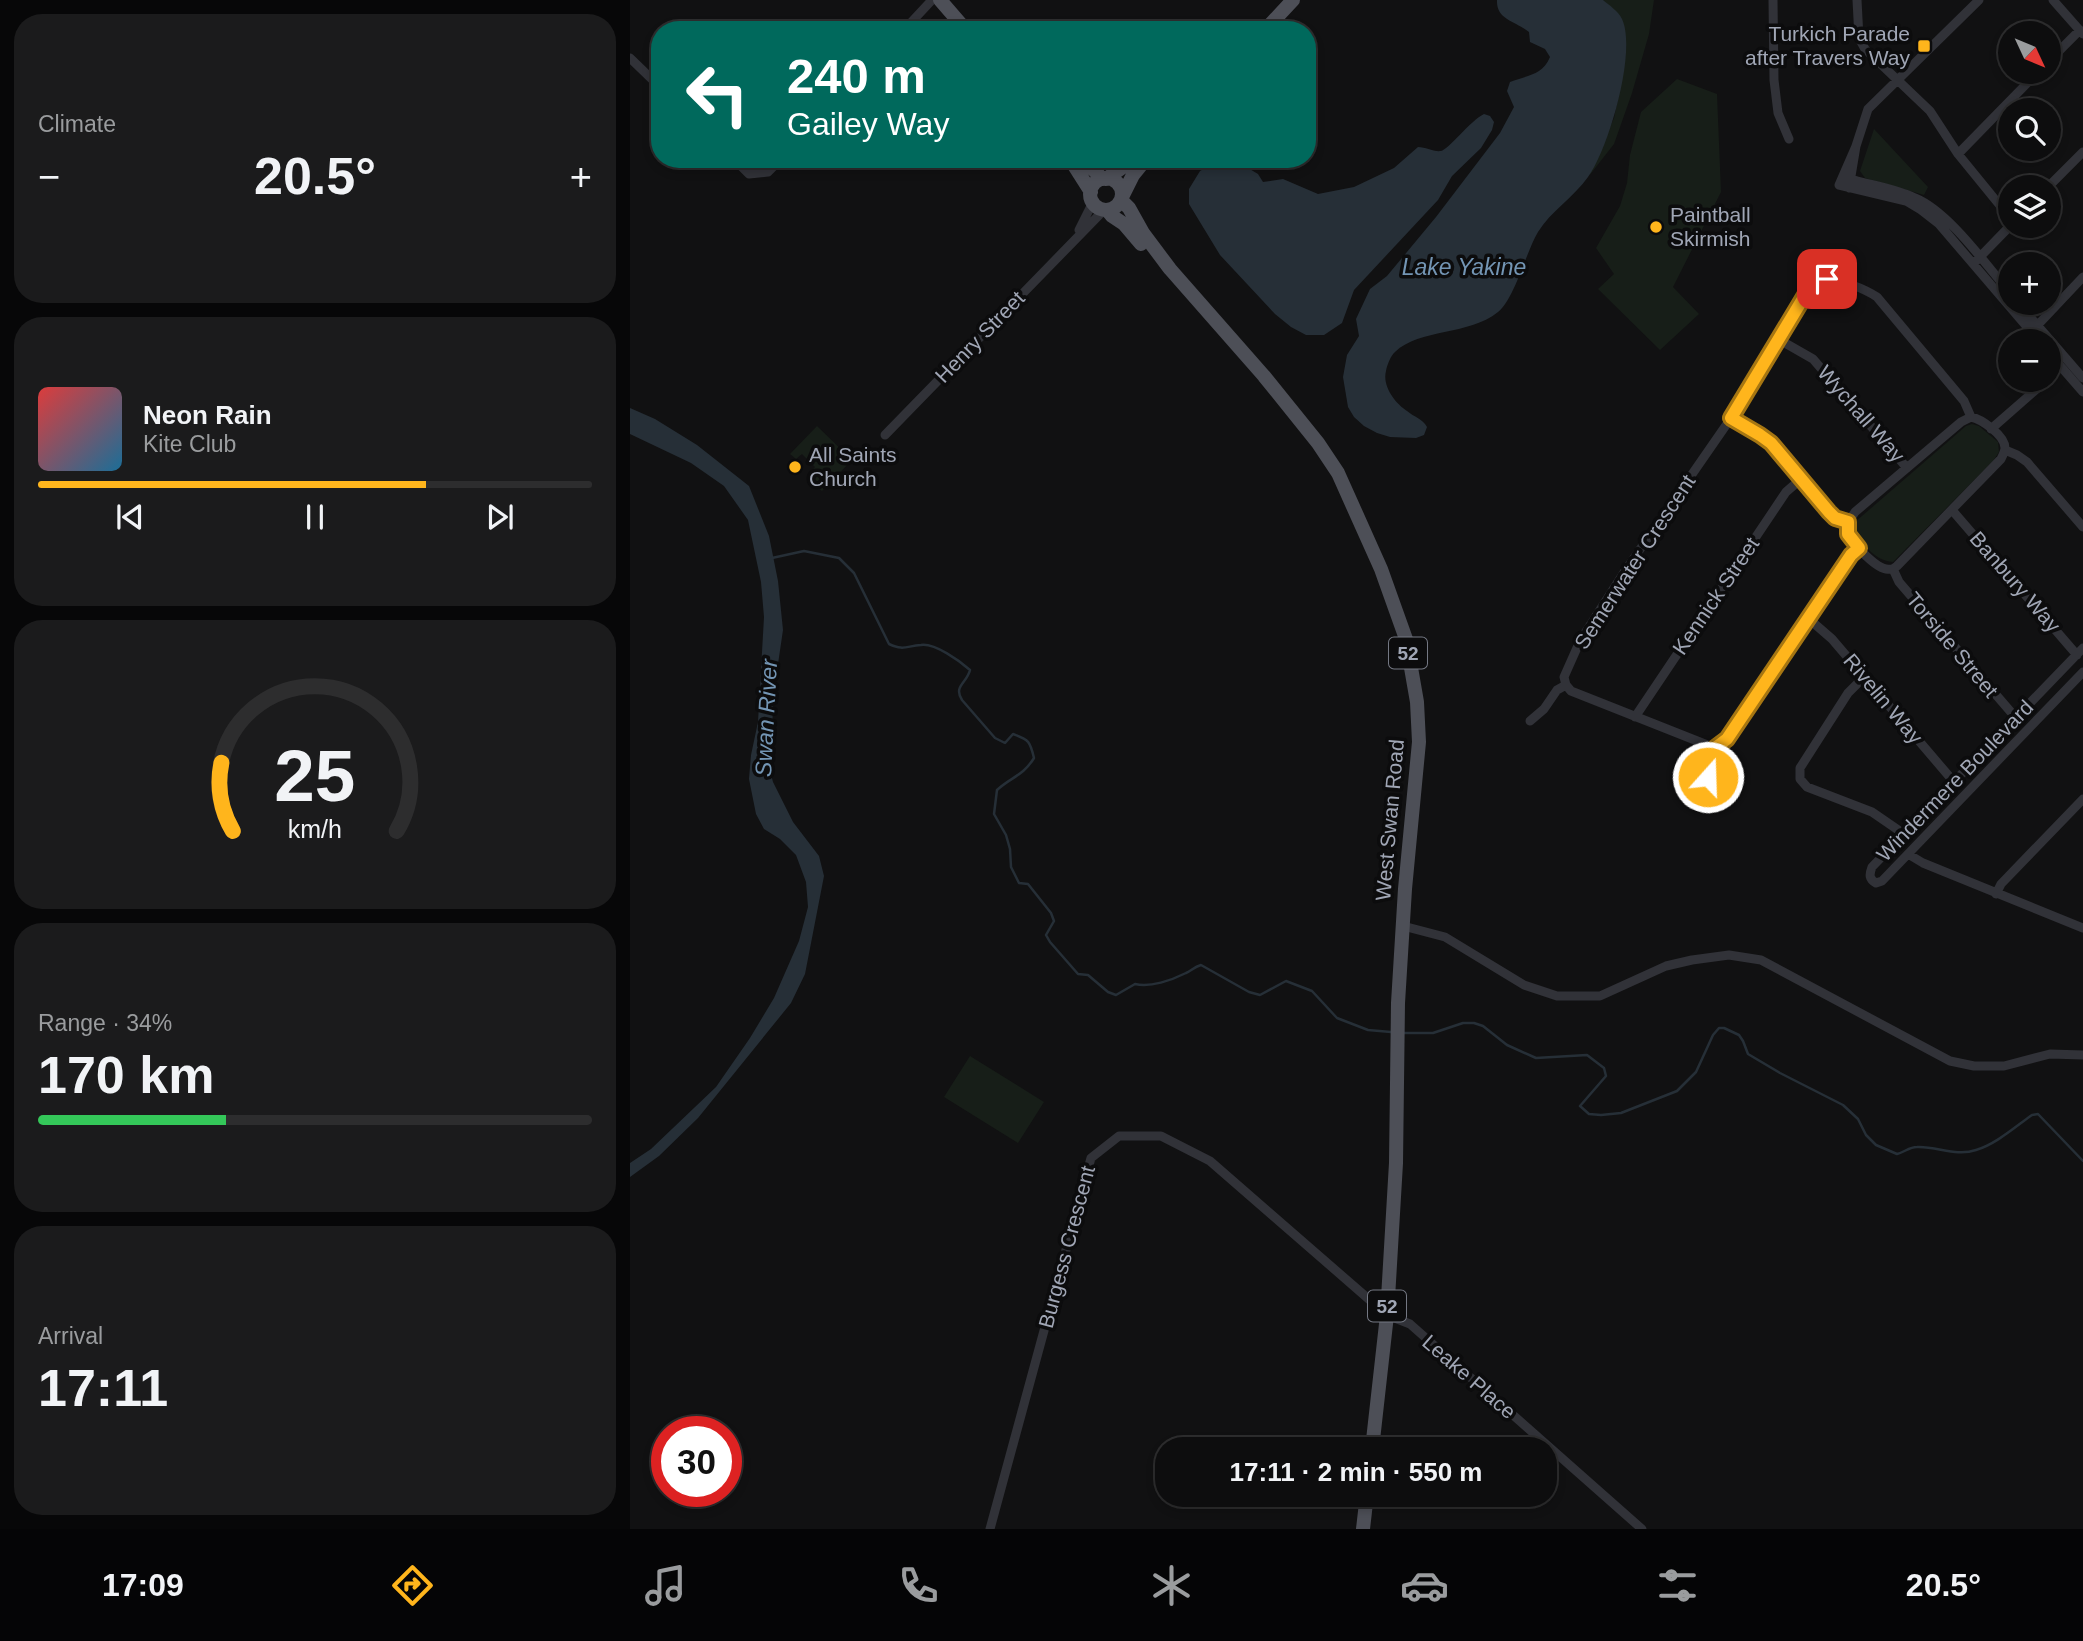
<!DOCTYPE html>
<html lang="en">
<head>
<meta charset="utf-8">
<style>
  :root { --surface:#0d0d0e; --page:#1b1b1c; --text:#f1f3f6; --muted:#9a9c9e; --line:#2d2d2e; --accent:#ffb51c }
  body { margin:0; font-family:Helvetica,sans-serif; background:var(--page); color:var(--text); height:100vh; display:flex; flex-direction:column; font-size:26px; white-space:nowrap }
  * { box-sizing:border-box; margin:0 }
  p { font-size:23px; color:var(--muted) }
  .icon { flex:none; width:38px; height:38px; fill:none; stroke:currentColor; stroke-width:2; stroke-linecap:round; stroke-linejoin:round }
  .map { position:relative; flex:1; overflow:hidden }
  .panel { display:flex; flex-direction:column; gap:14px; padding:14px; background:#070708; width:630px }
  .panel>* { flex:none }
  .hud { position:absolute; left:21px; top:21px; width:665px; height:147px; border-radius:28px; box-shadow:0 4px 10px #0003,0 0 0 2px var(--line); background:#00695c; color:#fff; overflow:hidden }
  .needle { width:46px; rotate:134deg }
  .fabs { position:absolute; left:1368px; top:21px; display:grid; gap:14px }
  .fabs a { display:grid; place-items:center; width:63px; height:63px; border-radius:50%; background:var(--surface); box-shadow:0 4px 10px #0003,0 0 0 2px var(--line); font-size:35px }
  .speed { position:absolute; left:21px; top:1416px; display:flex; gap:14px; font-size:35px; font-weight:700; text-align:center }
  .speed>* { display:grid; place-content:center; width:91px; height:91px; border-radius:50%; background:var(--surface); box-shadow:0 4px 10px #0003,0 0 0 2px var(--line); line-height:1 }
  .speed .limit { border:10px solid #d22; background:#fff; color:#111 }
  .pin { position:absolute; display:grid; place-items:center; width:60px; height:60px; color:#fff; margin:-30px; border-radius:14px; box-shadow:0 4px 10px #0006 }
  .me { position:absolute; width:77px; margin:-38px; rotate:20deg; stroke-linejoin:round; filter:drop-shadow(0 0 5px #0008) }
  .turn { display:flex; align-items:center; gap:24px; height:147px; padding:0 21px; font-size:32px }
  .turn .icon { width:91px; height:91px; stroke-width:2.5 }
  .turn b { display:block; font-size:49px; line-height:60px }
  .big { font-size:52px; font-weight:600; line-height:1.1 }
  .panel .widget { flex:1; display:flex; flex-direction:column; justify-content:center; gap:10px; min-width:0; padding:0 24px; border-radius:28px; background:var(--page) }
  .panel .dial { align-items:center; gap:0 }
  .dial svg { height:182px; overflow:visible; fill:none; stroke:var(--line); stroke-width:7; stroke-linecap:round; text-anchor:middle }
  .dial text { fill:var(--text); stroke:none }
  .song { display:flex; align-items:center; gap:21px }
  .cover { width:84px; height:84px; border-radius:10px; background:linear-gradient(135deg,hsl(0 70% 55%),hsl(200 70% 35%)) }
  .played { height:7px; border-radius:4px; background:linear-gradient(90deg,var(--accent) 70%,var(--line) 70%) }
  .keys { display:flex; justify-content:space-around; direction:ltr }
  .heat { display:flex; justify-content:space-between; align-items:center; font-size:38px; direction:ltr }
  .charge { height:10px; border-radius:5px; background:linear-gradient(90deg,#34c759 34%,var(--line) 0) }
  .trip { position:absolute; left:525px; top:1437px; width:402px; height:70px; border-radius:28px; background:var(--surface); box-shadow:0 4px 10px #0003,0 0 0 2px var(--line); font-weight:600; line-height:70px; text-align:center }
  .tab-bar { display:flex; height:112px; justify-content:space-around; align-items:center; background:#050506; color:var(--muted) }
  .tab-bar .icon { width:49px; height:49px }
  .tab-bar .current { color:var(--accent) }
  .tab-bar b { font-size:32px; color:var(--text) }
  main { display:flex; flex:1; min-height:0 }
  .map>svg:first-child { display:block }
</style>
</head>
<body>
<main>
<section class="panel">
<div class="widget"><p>Climate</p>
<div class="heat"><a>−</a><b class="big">20.5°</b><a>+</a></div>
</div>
<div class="widget">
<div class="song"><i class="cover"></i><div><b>Neon Rain</b><p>Kite Club</p></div></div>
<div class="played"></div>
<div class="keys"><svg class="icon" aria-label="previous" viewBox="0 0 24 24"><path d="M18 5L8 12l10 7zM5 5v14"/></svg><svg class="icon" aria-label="pause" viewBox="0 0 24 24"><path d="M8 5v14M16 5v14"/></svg><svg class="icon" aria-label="next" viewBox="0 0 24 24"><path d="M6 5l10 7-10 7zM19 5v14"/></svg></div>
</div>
<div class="widget dial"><svg viewBox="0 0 100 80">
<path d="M14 69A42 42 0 1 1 86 69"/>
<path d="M14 69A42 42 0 0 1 9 39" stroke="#ffb51c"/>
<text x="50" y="56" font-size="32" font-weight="700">25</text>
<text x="50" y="72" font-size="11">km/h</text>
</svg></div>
<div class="widget"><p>Range · 34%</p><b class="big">170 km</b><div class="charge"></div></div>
<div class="widget"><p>Arrival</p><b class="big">17:11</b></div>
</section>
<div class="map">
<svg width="1453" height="1529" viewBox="0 0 1453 1529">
  <rect width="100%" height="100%" fill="#111112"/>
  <path fill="#171e18" d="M973 0H1024L1019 34 1002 93 984 144 959 176 984 118 993 74 995 33 991 18Z
    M1047 79 1087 94 1091 192 1043 287 1069 314 1030 350 968 289 984 274 966 248 990 206 997 183 1000 155 1011 112Z
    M1244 129 1298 187 1294 195 1235 178 1230 171Z
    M1342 424 1349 426 1368 442 1369 452 1363 461 1263 562C1244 560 1235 546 1224 531L1225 522 1336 426Z
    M187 426 222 460 192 491 177 477 185 467 172 454 166 459 160 454Z
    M340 1056 414 1102 388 1143 314 1097Z"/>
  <path fill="#262f37" d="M867 0H973C979 5 988 11 992 19 1007 51 979 148 958 177 944 197 921 211 908 232 896 252 885 298 868 312 838 336 790 328 765 352 761 355 757 365 756 371 752 386 765 403 777 411 784 417 793 419 797 427L794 435 786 438 760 437 747 433 734 426 724 417 718 407 713 377 717 355 729 336 726 319 740 289 757 276 806 217 870 133 884 107 877 91 880 82C897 75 912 76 920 57L915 49 900 42 899 32C886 21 866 20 867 0Z
    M854 114 860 116 864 122 862 130 851 148 822 176 808 200 724 290 712 323 694 335H676L661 327 645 314 590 255 559 204V189L570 171 586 162 603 159 628 174 633 182 653 179 688 194 724 187 764 168 788 147C796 147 803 152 811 151 818 150 841 120 854 114Z
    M0 408 25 419 67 445 119 486 139 536 148 581 153 630 143 698 142 744 139 767 143 782 163 822 189 856 194 876 175 974 161 1003 68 1118 29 1156 0 1177V1163L21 1149 86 1087 120 1038 144 998 169 941 178 907 176 882 166 855 150 839 134 829 126 814 119 779 121 755 128 722 134 617 131 582 118 520 94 486 61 463 0 434Z"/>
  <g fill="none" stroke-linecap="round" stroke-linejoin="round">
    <path stroke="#262f37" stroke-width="2.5" d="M142 558 174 551 209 558 224 573 259 644C274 651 276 646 291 645 305 643 330 661 340 670 337 683 323 686 332 700L365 738 375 743 383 734C399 740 400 741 404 758 393 776 381 777 367 790L364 814 376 835 380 849 381 867 389 883 398 884 421 913 424 921 416 935 420 942 448 974 458 975 478 992 486 995 505 984C520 988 542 980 556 973 561 971 564 967 571 965L619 992 630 995 656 981 682 991 707 1018 738 1030 761 1032
      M771 1033H803L833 1023H844L853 1026 877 1045 906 1058 957 1055 974 1068 976 1076 950 1106 959 1114 971 1115 991 1113 1047 1091 1066 1072 1083 1035 1089 1028H1094L1109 1035 1113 1041 1118 1054 1150 1073 1213 1105 1228 1119 1236 1135 1246 1145 1267 1154C1275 1152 1279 1147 1287 1147 1307 1146 1326 1157 1346 1150 1366 1144 1385 1127 1402 1115L1408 1114 1453 1161"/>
    <path stroke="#313238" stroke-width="9" d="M1143 0 1144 80 1148 113 1159 139
      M1227 0 1229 38 1235 49 1300 111 1328 154 1381 219
      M1423 0 1453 34
      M274 30 302 0
      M0 58 30 87
      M1419 61 1450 30
      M1226 146 1209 185 1276 201 1291 210 1309 224 1409 341
      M1328 154 1408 72
      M104 159 119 174 138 172 151 159
      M1217 178C1239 185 1264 188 1285 198 1319 212 1356 265 1381 294
      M1418 187 1453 152
      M1219 188 1226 146 1238 109 1349 0
      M449 230 463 202
      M1345 262 1381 225
      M1388 303 1453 378
      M1404 329 1453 277
      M1148 339 1183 359 1277 468
      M1419 353 1453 392
      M1341 417C1351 419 1375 435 1375 448 1375 451 1372 457 1371 459L1267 566C1263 569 1262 570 1256 569 1245 567 1217 540 1217 528 1217 521 1222 517 1225 512L1331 422Z
      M1101 418 1131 435 1141 444 1199 512 1205 518 1218 522
      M1361 429 1417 380
      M255 435 474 210
      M1375 450 1387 455 1397 462 1453 527
      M1322 510 1447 655
      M1229 548 1221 555 1097 739 1085 748 941 691 936 685 934 677 950 641 995 571 1101 418 1180 287C1185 283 1188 279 1194 279 1208 278 1235 289 1247 297L1334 401 1341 417
      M1263 569 1269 582 1386 718
      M1179 619 1202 639 1324 782
      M1453 648 1242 867C1239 875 1239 879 1246 883L1252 881 1453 672
      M1234 677 1218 693 1170 768V779L1177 787 1242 812 1274 834
      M1005 717 1156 492 1171 479
      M900 721 914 709 927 690 936 685
      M1068 801 1083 764 1085 748
      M1278 854 1293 863 1453 928
      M1366 894 1371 884 1453 799
      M773 926 815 937 894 985 927 996H970L1036 966 1062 960 1099 955 1131 960 1320 1061 1344 1066H1374L1420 1054 1453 1055
      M360 1529 461 1158 489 1136H531L580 1161 757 1315 780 1324 1012 1529"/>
    <path stroke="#4d4f57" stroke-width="14" d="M310 0 336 30
      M635 30 663 0
      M440 159 461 192
      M452 159 473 179
      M460 194a16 16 0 1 1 32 0a16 16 0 1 1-32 0Z
      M476 179 504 159
      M492 197 503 175 516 159
      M491 200 499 208 513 233 540 269 634 376 688 443 708 473 751 569 776 639 787 702 789 742 775 889 768 1003 766 1163 757 1315 742 1449
      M477 210 482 216 494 224 511 244
      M733 1529 737 1494"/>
  </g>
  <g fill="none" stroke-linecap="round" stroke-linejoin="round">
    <g stroke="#a67612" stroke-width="18">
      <path id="route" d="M1078 777 1083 764 1085 748 1097 739 1221 555 1229 548 1218 534V522L1205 518 1199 512 1141 443 1130 435 1101 418 1180 287 1190 279H1197"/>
    </g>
    <use href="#route" stroke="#ffb51c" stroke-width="12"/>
  </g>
  <g fill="#ffb51c" stroke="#0c0c0d" stroke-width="2.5">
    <rect x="1287" y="39" width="14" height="14" rx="3.5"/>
    <circle cx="1026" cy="227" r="7"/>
    <circle cx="165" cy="467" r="7"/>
  </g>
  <g text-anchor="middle" stroke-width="7" stroke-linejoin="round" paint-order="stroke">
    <g fill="#0c0c0d" stroke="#747883" stroke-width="2">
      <rect x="759" y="637.5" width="38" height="31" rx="5"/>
      <rect x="738" y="1290.5" width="38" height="31" rx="5"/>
    </g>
    <g font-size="19" font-weight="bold" fill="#a0a6b5">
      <text x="778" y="660">52</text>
      <text x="757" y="1313">52</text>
    </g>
    <g font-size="21" fill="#a0a6b5" stroke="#0c0c0d" text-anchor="start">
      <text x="1280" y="41" text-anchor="end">Turkich Parade<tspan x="1280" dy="24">after Travers Way</tspan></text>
      <text x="1040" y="222">Paintball<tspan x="1040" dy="24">Skirmish</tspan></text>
      <text x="179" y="462">All Saints<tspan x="179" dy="24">Church</tspan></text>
    </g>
    <g font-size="21" fill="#a0a6b5" stroke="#0c0c0d">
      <text transform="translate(350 337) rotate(-46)" y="7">Henry Street</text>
      <text transform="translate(1231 414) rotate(49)" y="7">Wychall Way</text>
      <text transform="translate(1005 562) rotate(-57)" y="7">Semerwater Crescent</text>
      <text transform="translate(1385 582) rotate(49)" y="7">Banbury Way</text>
      <text transform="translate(1086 596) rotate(-56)" y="7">Kennick Street</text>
      <text transform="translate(1322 645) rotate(50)" y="7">Torside Street</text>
      <text transform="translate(1253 699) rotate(50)" y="7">Rivelin Way</text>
      <text transform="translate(1325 781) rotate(-46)" y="7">Windermere Boulevard</text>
      <text transform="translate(760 820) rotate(-85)" y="7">West Swan Road</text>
      <text transform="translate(437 1247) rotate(-75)" y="7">Burgess Crescent</text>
      <text transform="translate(839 1377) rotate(41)" y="7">Leake Place</text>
    </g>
    <g font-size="23" font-style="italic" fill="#7395b4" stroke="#0c0c0d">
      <text x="834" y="275">Lake Yakine</text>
      <text transform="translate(136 718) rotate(-87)" y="8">Swan River</text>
    </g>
  </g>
</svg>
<div class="fabs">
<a><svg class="needle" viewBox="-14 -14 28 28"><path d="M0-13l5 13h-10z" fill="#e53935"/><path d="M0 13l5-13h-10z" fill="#9a9c9e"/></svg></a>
<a><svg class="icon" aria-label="search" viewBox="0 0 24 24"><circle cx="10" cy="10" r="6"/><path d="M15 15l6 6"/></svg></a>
<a><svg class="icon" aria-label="layers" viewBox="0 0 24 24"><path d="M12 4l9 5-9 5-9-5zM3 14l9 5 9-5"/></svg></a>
<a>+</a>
<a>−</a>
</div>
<div class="speed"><div class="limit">30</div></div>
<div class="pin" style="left:1197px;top:279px;background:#d93025"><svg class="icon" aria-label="arrive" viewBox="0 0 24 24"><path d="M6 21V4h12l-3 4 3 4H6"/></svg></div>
<svg class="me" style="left:1078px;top:777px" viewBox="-20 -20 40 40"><circle r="17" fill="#ffb51c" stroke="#fff" stroke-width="3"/><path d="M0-11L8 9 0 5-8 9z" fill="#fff"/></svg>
<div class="trip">17:11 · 2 min · 550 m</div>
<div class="hud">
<div class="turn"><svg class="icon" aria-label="left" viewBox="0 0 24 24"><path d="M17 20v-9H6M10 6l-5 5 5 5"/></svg><div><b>240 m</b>Gailey Way</div></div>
</div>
</div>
</main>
<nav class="tab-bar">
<b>17:09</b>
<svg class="icon current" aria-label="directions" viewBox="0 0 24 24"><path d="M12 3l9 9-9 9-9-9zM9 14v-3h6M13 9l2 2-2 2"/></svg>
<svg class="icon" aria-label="music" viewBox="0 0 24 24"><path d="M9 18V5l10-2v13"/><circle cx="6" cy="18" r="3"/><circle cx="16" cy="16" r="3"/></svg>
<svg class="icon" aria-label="phone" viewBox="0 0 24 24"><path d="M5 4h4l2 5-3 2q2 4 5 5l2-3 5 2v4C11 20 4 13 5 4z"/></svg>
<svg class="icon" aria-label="climate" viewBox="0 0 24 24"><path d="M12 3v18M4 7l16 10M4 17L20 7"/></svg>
<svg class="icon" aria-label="car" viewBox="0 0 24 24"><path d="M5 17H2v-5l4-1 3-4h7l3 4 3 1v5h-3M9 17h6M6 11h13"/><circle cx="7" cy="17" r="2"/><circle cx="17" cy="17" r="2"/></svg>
<svg class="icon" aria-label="filters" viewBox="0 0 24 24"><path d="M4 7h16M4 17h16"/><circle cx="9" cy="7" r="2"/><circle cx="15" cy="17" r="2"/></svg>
<b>20.5°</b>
</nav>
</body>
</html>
